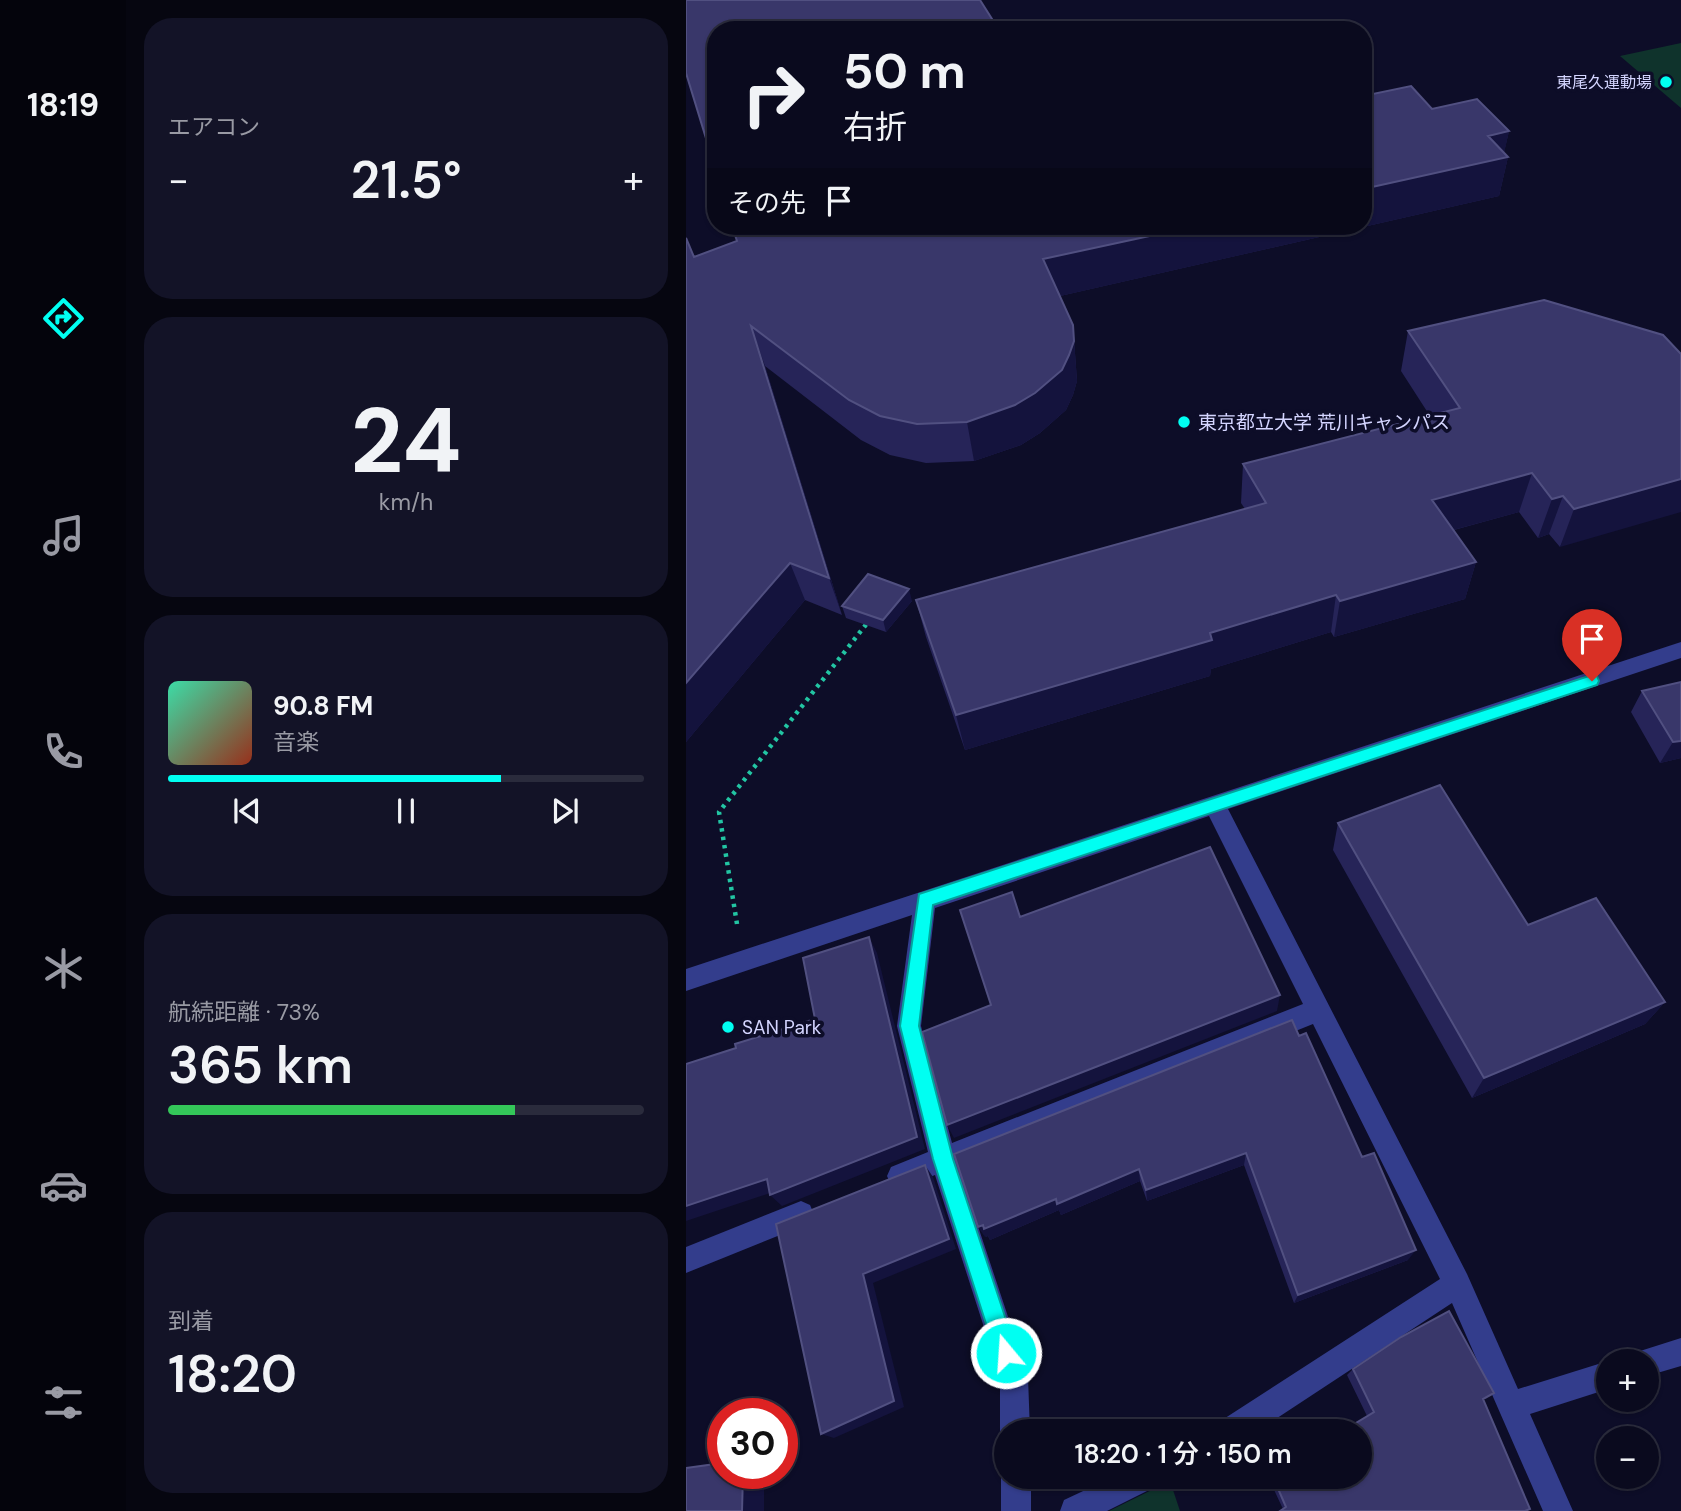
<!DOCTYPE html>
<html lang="ja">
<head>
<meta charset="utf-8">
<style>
  :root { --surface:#0a0a1e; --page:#131327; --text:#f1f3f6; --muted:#999aa4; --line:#2a2b3c; --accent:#00fff2 }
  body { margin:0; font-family:"DM Sans","Noto Sans JP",sans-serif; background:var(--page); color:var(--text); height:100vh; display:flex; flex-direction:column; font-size:26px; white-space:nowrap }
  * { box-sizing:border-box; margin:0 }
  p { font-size:23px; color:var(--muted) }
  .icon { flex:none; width:38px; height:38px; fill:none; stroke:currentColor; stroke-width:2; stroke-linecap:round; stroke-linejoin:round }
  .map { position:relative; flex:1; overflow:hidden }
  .side { display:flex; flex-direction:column; gap:18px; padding:18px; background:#060610; width:560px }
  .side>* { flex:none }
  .banner { position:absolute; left:21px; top:21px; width:665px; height:214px; border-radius:28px; box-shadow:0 2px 5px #0004,0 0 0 2px var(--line); background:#0a0a1e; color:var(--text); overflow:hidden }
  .controls { position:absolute; left:910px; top:1349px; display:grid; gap:14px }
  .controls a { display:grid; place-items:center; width:63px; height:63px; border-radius:50%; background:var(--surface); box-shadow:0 2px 5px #0004,0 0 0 2px var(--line); font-size:35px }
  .speed { position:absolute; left:21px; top:1398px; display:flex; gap:14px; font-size:35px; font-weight:700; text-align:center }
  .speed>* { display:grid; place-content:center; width:91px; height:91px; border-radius:50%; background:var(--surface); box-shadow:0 2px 5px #0004,0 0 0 2px var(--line); line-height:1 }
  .speed .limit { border:10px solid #d22; background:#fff; color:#111 }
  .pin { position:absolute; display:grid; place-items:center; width:60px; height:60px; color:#fff; margin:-72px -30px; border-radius:50% 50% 50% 0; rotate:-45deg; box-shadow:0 0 7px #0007 }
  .pin .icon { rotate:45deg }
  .me { position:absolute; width:77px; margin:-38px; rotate:342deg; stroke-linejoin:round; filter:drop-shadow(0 0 5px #0008) }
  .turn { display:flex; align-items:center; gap:24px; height:147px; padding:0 21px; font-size:32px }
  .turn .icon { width:91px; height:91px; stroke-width:2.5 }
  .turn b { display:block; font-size:49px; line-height:60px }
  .then { display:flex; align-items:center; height:66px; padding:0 21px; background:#0003; gap:14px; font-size:26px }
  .big { font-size:52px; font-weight:600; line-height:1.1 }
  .side .widget { flex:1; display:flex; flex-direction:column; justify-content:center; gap:10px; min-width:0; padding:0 24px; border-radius:28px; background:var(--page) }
  .side .dial { align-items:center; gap:0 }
  .dial b { font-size:91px; line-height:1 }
  .song { display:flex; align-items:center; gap:21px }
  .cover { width:84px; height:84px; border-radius:10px; background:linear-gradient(135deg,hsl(160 70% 55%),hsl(10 70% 35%)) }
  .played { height:7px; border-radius:4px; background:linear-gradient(90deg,var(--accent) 70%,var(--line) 70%) }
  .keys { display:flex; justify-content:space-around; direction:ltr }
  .heat { display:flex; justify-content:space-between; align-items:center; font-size:38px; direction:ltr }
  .charge { height:10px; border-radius:5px; background:linear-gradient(90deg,#34c759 73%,var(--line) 0) }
  .trip { position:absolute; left:308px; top:1419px; width:378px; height:70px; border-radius:35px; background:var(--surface); box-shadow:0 2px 5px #0004,0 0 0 2px var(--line); font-weight:600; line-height:70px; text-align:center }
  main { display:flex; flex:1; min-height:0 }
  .tabs { display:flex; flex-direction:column; width:126px; justify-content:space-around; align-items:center; background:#04040c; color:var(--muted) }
  .tabs .icon { width:49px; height:49px }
  .tabs .current { color:var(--accent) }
  .tabs b { font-size:32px; color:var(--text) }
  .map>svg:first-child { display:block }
</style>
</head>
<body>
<main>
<nav class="tabs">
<b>18:19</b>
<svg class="icon current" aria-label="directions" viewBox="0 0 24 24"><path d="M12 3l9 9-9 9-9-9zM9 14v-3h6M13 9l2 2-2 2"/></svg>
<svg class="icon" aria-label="music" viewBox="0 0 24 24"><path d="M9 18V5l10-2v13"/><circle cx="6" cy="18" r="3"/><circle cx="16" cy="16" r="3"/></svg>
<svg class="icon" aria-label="phone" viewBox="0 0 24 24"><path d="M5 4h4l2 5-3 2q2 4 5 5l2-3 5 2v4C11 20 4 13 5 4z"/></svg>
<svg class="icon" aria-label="climate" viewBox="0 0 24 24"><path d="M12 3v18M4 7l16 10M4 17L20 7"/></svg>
<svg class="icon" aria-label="car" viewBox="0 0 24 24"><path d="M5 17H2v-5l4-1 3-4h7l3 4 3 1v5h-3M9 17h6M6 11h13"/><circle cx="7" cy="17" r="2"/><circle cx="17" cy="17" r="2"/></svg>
<svg class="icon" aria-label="filters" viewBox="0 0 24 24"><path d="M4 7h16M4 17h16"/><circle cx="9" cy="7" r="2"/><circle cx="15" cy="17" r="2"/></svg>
</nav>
<section class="side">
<div class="widget"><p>エアコン</p>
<div class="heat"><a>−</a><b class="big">21.5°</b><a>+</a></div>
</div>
<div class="widget dial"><b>24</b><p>km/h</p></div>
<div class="widget">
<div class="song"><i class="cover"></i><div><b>90.8 FM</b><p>音楽</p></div></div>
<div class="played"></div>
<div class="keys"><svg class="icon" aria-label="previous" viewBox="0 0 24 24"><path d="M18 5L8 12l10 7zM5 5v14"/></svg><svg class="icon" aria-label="pause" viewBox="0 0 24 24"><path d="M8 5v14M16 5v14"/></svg><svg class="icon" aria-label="next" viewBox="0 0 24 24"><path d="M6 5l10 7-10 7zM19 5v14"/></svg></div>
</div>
<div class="widget"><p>航続距離 · 73%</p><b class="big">365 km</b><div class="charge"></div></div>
<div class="widget"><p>到着</p><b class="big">18:20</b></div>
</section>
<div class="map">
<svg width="995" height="1511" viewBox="0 0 995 1511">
  <rect width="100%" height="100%" fill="#0d0d28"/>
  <path fill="#0f332c" d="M995 43V108L934 56Z
    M484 1481 494 1511H423Z"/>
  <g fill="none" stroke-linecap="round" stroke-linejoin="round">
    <path stroke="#22c5a3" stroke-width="4.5" stroke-dasharray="3.5 5" stroke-linecap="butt" d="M51 924 33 812 182 622"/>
    <path fill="#333d8c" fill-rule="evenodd" d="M995 642V658L542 809 781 1274 832 1389 922 1361 924 1362 922 1389 844 1414 887 1511H857L766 1303 570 1432H529L533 1422 754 1279 627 1024 272 1166 342 1377 344 1432H320V1443L314 1432V1377L249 1175 214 1189 205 1185 201 1176 205 1167 242 1152 211 1026 226 915 0 991V969ZM523 816 617 1004 266 1143 235 1026 249 908Z
      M115 1201 124 1205 128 1214 124 1223 0 1273V1247Z
      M995 1338V1366L961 1376V1362H947L951 1352Z
      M320 1467V1477H345V1511H315V1477Z
      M427 1477H474L469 1487 421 1511H374L378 1500Z"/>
  </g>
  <path fill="#262458" d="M746 109 823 131 818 152 822 157 813 196 374 296 387 325 391 381 387 395 380 410 354 433 335 445 288 461 240 463 204 455 175 440 79 366 156 615 119 600 0 742V238L8 257Z
    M722 331 977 335 874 547 863 534 852 538 833 512 768 530 790 562 779 599 648 637 645 632 525 669 524 676 279 750 240 637 230 600 559 509 555 503 557 464 744 416 715 371Z
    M226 601 200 632 160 618 156 606Z
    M995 682V758L974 763 945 712 956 691Z
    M652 823 842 925 979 1002 959 1024 786 1098 647 850Z
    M606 1020 722 1260 608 1303 558 1165 461 1201 454 1181 375 1215 373 1210 304 1240 302 1236 299 1237Z
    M763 1311 808 1393 797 1399 844 1509 839 1511H593L597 1509 582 1477H674V1432H655L681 1416 661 1375 667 1369 715 1337Z"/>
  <path fill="#14133d" d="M823 131 817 158 822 157 813 196 361 299 357 259 510 226H677V189L802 136Z
    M387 325 391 381 387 395 380 410 354 433 335 445 288 461 281 422Z
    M65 326 79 366 156 615 143 578Z
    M846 473 833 512 738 538 746 500Z
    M995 479V512L874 547 888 509Z
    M877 496 863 534 852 538 866 499Z
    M790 562 779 599 648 637 654 601Z
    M104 563 119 600 0 742V683Z
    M223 589 226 601 200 632 197 620Z
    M650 595 645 632 525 669 524 676 279 750 270 715 524 633Z
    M995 741V758L974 763 987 742Z
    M183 937 191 953 239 1149 96 1206 84 1195Z
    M594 995 591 1011 268 1138 261 1125Z
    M979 1002 959 1024 786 1098 798 1078Z
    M560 1153 558 1165 461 1201 460 1190Z
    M239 1165 247 1177 270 1249 187 1283 218 1407 148 1438 135 1434 177 1274Z
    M453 1169 454 1181 375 1215 373 1210 304 1240 302 1236 299 1237 292 1227Z
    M81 1179 93 1190 0 1221V1206Z
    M730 1250 722 1260 608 1303 612 1295Z
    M57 1474H78V1511H56Z"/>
  <path fill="#39376a" stroke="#515081" stroke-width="2" d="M0 0H294L313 30H30V171L0 73Z
    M725 86 746 109 791 99 823 131 802 136 822 157 677 189V96Z
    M46 226H510L357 259 387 325 388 341 383 355 376 370 349 393 329 405 281 422 231 424 194 416 163 400 65 326 143 578 104 563 0 683V238L8 257 51 241Z
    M858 300 977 335 995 354V479L888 509 877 496 866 499 846 473 746 500 790 562 654 601 650 595 524 633 526 640 270 715 230 600 580 503 557 464 774 408 722 331Z
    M182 574 223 589 197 620 156 606Z
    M995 682V741L987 742 956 691Z
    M754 785 842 925 910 898 979 1002 798 1078 652 823Z
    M524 847 594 995 261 1125 236 1032 305 1005 274 910 326 892 334 917Z
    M183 937 231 1137 84 1195 81 1179 0 1206V1064L50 1048 49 1044 129 1019 117 958Z
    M606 1020 613 1036 620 1033 676 1157 688 1153 730 1250 612 1295 560 1153 460 1190 453 1169 371 1204 370 1199 298 1229 297 1225 292 1227 268 1154Z
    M239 1165 263 1239 177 1274 208 1401 135 1434 90 1224Z
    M763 1311 808 1393 797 1399 844 1509 839 1511H594L600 1507 587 1477H674V1432H655L688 1412 667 1369 715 1337Z
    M37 1463V1474H57L56 1511H0V1468Z"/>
  <path fill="#00fff2" stroke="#00a69d" stroke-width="2" d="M906 675 911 676 913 681 911 685 247 905 233 1026 267 1159 331 1353 327 1361 320 1364 312 1361 247 1159 214 1026 233 894Z"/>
  <g fill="#00fff2" stroke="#0d0d28" stroke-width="2.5">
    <circle cx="980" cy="82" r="7"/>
    <circle cx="498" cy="422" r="7"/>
    <circle cx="42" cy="1027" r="7"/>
  </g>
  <g text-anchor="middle" stroke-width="7" stroke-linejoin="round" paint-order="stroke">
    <g font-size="16" fill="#d4d5ff" stroke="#0d0d28" text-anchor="end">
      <text x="966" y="88">東尾久運動場</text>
    </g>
    <g font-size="19" fill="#d4d5ff" stroke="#0d0d28" text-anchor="start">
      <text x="512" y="429">東京都立大学 荒川キャンパス</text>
      <text x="56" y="1034">SAN Park</text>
    </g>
  </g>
</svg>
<div class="controls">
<a>+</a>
<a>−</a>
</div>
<div class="speed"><div class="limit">30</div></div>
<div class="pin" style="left:906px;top:681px;background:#d93025"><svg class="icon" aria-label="arrive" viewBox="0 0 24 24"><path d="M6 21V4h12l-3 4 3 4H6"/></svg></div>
<svg class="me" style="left:320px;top:1353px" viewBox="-20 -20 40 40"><circle r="17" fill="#00fff2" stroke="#fff" stroke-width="3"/><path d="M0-11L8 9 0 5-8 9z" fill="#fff"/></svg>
<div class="trip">18:20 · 1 分 · 150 m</div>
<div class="banner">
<div class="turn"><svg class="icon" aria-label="right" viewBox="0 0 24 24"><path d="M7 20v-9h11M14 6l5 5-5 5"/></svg><div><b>50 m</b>右折</div></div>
<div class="then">その先<svg class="icon" aria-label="arrive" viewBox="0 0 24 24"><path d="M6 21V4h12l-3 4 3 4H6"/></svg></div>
</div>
</div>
</main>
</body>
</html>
